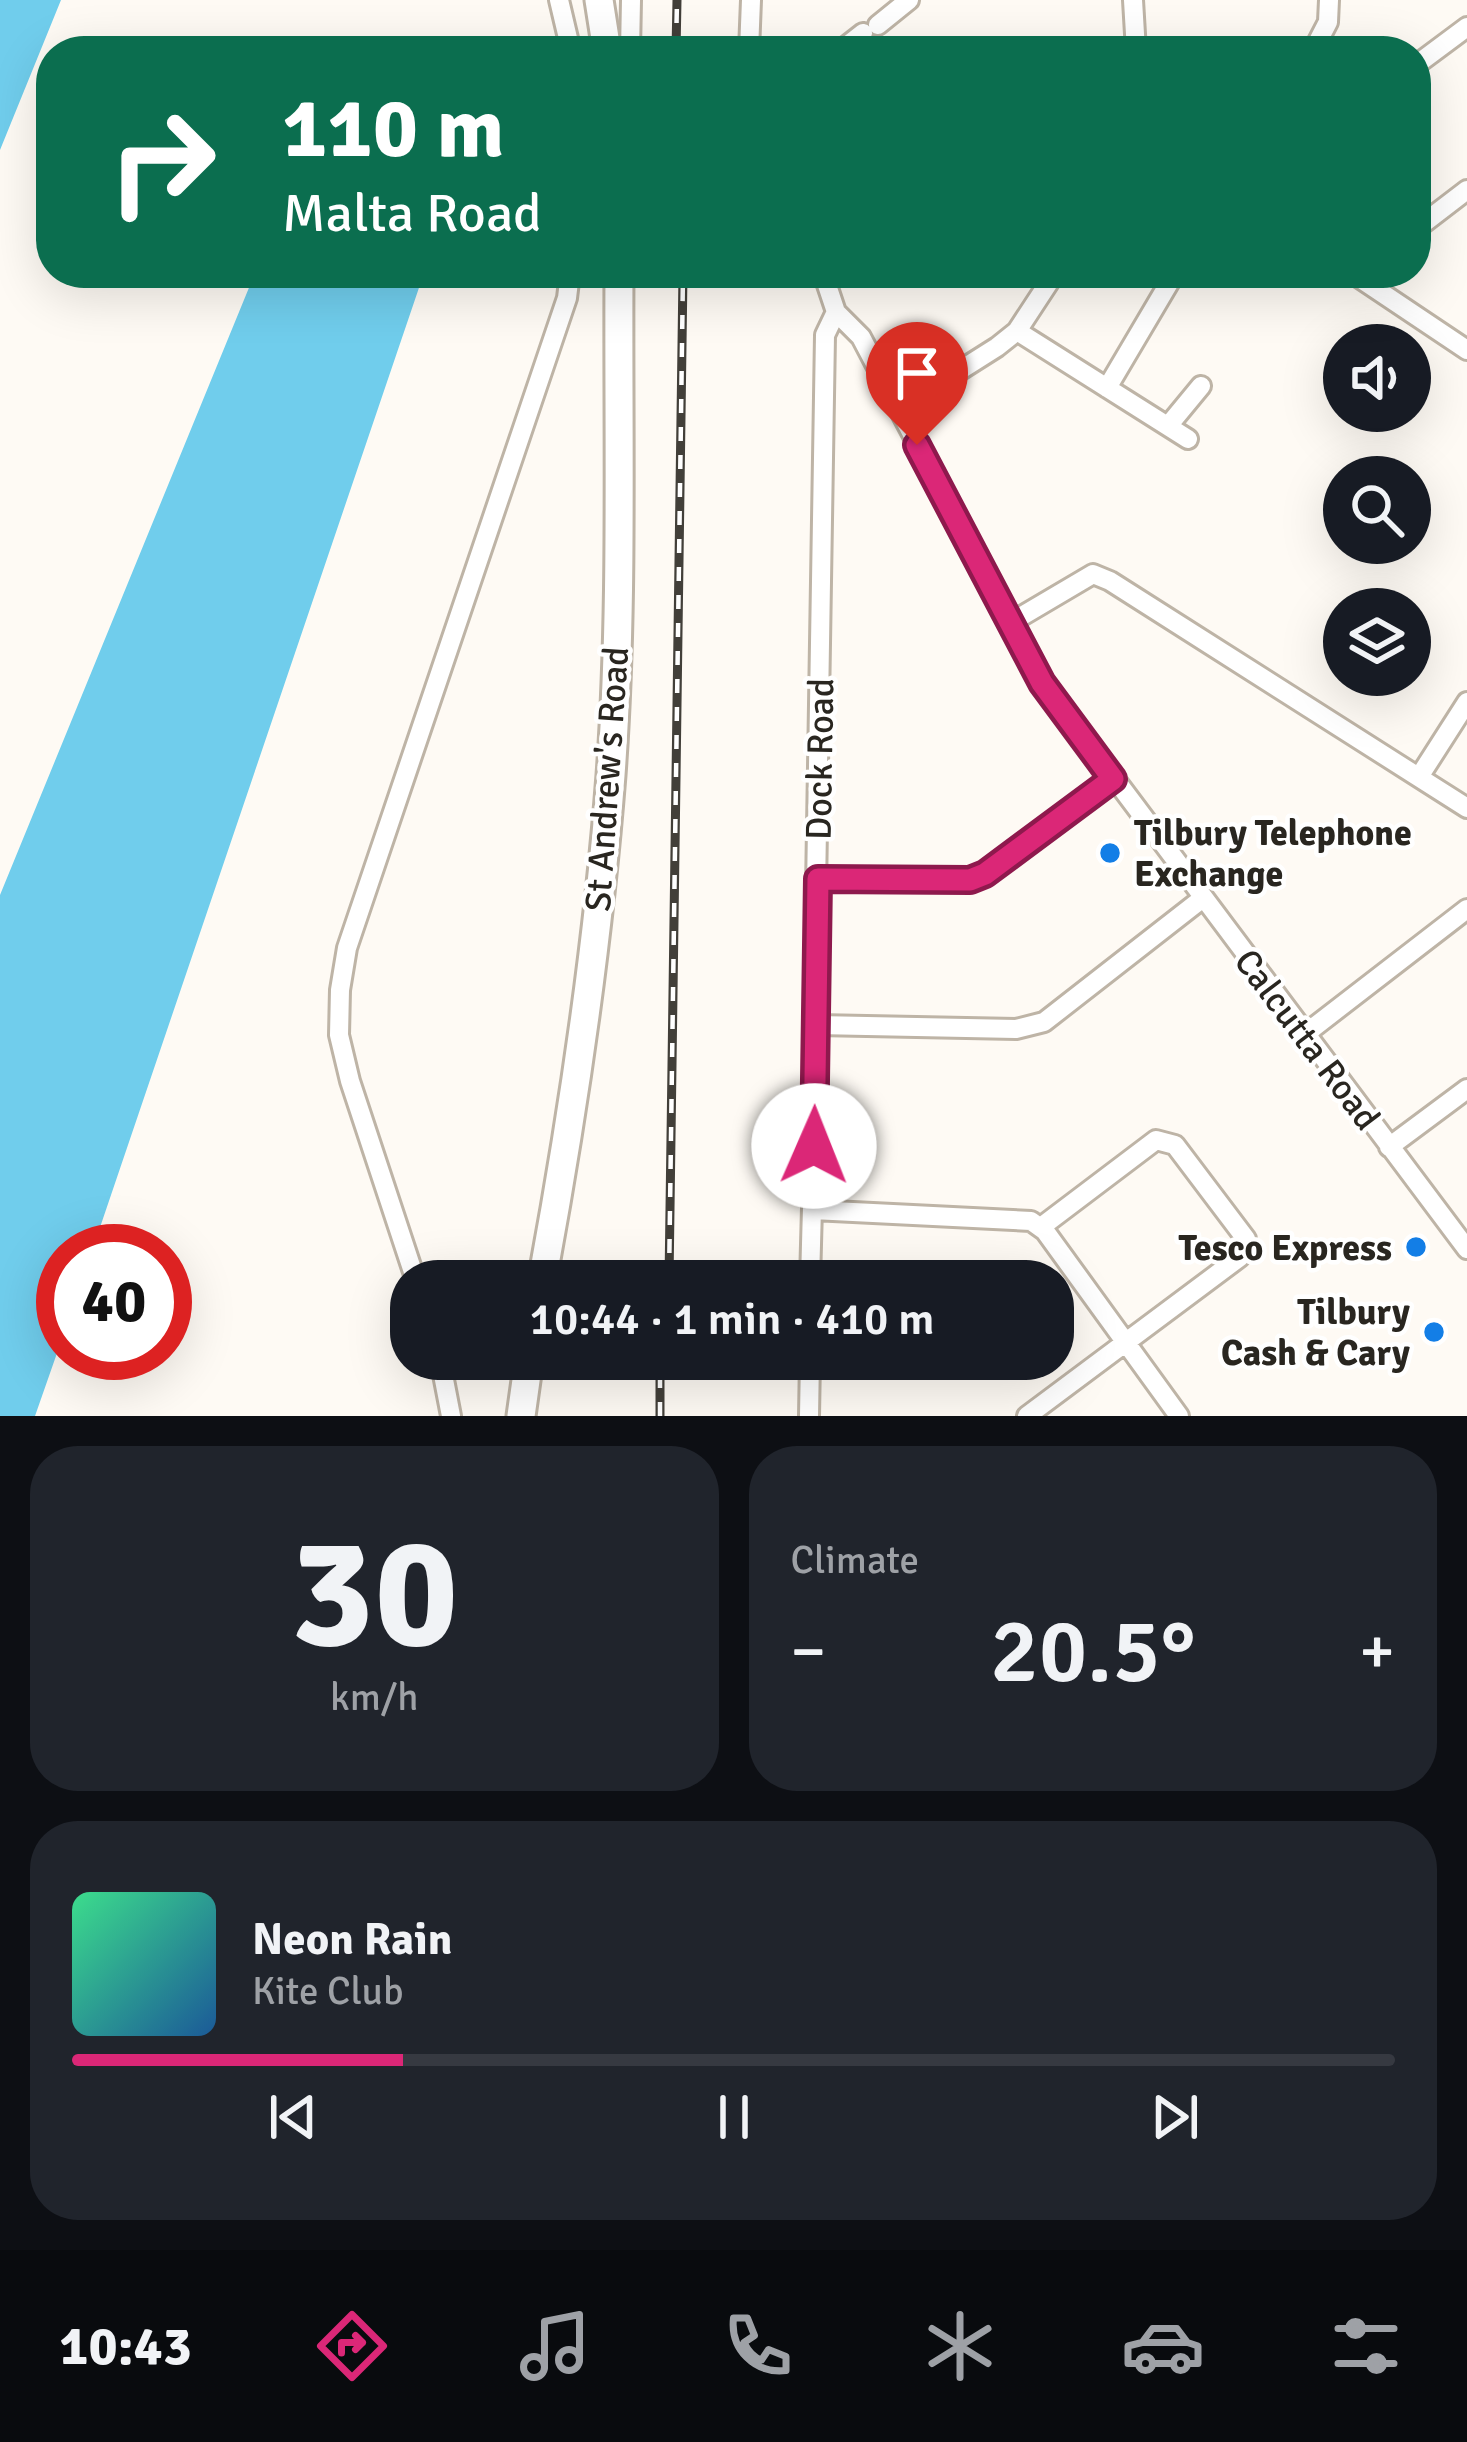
<!DOCTYPE html>
<html lang="en">
<head>
<meta charset="utf-8">
<style>
  :root { --surface:#171b24; --page:#20242c; --text:#f1f3f6; --muted:#9ea1a6; --line:#363941; --accent:#db2777 }
  body { margin:0; font-family:Signika,sans-serif; background:var(--page); color:var(--text); height:100vh; display:flex; flex-direction:column; font-size:45px; white-space:nowrap }
  * { box-sizing:border-box; margin:0 }
  p { font-size:39px; color:var(--muted) }
  .icon { flex:none; width:66px; height:66px; fill:none; stroke:currentColor; stroke-width:2; stroke-linecap:round; stroke-linejoin:round }
  .map { position:relative; height:1416px; overflow:hidden }
  .side { display:flex; flex-direction:column; gap:30px; padding:30px; background:#0d0f14; flex:1 }
  .side>* { flex:none }
  .banner { position:absolute; left:36px; top:36px; width:1395px; height:252px; border-radius:48px; box-shadow:0 12px 48px #0002; background:#0b6e4f; color:#fff; overflow:hidden }
  .fabs { position:absolute; left:1323px; top:324px; display:grid; gap:24px }
  .fabs a { display:grid; place-items:center; width:108px; height:108px; border-radius:50%; background:var(--surface); box-shadow:0 12px 48px #0002; font-size:60px }
  .speed { position:absolute; left:36px; top:1224px; display:flex; gap:24px; font-size:60px; font-weight:700; text-align:center }
  .speed>* { display:grid; place-content:center; width:156px; height:156px; border-radius:50%; background:var(--surface); box-shadow:0 12px 48px #0002; line-height:1 }
  .speed .limit { border:18px solid #d22; background:#fff; color:#111 }
  .pin { position:absolute; display:grid; place-items:center; width:102px; height:102px; color:#fff; margin:-123px -51px; border-radius:50% 50% 50% 0; rotate:-45deg; box-shadow:0 0 12px #0007 }
  .pin .icon { rotate:45deg }
  .me { position:absolute; width:132px; margin:-66px; rotate:1deg; stroke-linejoin:round; filter:drop-shadow(0 0 9px #0008) }
  .turn { display:flex; align-items:center; gap:42px; height:252px; padding:0 48px; font-size:54px }
  .turn .icon { width:156px; height:156px; stroke-width:2.5 }
  .turn b { display:block; font-size:84px; line-height:102px }
  .big { font-size:90px; font-weight:600; line-height:1.1 }
  .side .tile { flex:1; display:flex; flex-direction:column; justify-content:center; gap:18px; min-width:0; padding:0 42px; border-radius:48px; background:var(--page) }
  .side .dial { align-items:center; gap:0 }
  .dial b { font-size:156px; line-height:1 }
  .song { display:flex; align-items:center; gap:36px }
  .cover { width:144px; height:144px; border-radius:18px; background:linear-gradient(135deg,hsl(150 70% 55%),hsl(210 70% 35%)) }
  .played { height:12px; border-radius:6px; background:linear-gradient(90deg,var(--accent) 25%,var(--line) 25%) }
  .keys { display:flex; justify-content:space-around; direction:ltr }
  .heat { display:flex; justify-content:space-between; align-items:center; font-size:66px; direction:ltr }
  .side .tiles { flex:1; display:grid; gap:30px; grid-template-columns:1fr 1fr }
  .tile:last-child { grid-column:span 2 }
  .trip { position:absolute; left:390px; top:1260px; width:684px; height:120px; border-radius:48px; background:var(--surface); box-shadow:0 12px 48px #0002; font-weight:600; line-height:120px; text-align:center }
  .dock { display:flex; height:192px; justify-content:space-around; align-items:center; background:#090b0e; color:var(--muted) }
  .dock .icon { width:84px; height:84px }
  .dock .on { color:var(--accent) }
  .dock b { font-size:54px; color:var(--text) }
  .map>svg:first-child { display:block }
</style>
</head>
<body>
<div class="map">
<svg width="1467" height="1416" viewBox="0 0 1467 1416">
  <rect width="100%" height="100%" fill="#fefaf4"/>
  <path fill="#70cdec" d="M0 0H61L0 150Z
    M255 273H424L92 1251H63V1336L35 1416H0V895Z"/>
  <g fill="none" stroke-linecap="round" stroke-linejoin="round">
    <g stroke="#beb4a6" stroke-width="24">
      <path id="minor" d="M559 0 571 51
        M1133 0 1136 51
        M878 25 909 0
        M630 51 631 0
        M749 51 751 0
        M840 51 863 33
        M1313 51 1328 22 1329 0
        M1416 65 1467 27
        M1416 229 1467 190
        M823 273 836 312 861 337 1043 683 1467 1249
        M1352 273 1467 350
        M1017 331 1188 439
        M1107 388 1175 273
        M899 409 997 347 1017 331 1055 273
        M1168 426 1201 386
        M1010 623 1093 574 1110 581 1467 808
        M1419 777 1467 702
        M817 879 969 880 985 874 1113 779
        M817 1025 1016 1029 1044 1022 1203 898
        M1305 1034 1467 909
        M1389 1147 1467 1089
        M813 1210 1031 1221 1045 1231 1179 1416
        M416 1281 350 1081 339 1035 340 990 347 948 567 298 570 273
        M810 1281 817 1025 815 951 825 335 836 312
        M440 1359 451 1416
        M809 1416 810 1359
        M1027 1416 1240 1257 1246 1239 1175 1145 1156 1140 1041 1227"/>
    </g>
    <g stroke="#beb4a6" stroke-width="33">
      <path id="highway" d="M599 0 607 51
        M542 1281C573 1114 598 944 611 775 623 608 618 440 619 273
        M521 1416 529 1359"/>
    </g>
    <use href="#minor" stroke="#fff" stroke-width="18"/>
    <use href="#highway" stroke="#fff" stroke-width="27"/>
    <g stroke="#423f39" stroke-width="9">
      <path id="rail" d="M676 51 677 0
        M669 1281 683 273
        M660 1416V1359"/>
    </g>
    <use href="#rail" stroke="#fff" stroke-width="4.5" stroke-dasharray="14" stroke-linecap="butt"/>
  </g>
  <g fill="none" stroke-linecap="round" stroke-linejoin="round">
    <g stroke="#8e194d" stroke-width="30">
      <path id="route" d="M814 1146 818 879 970 880 985 874 1113 779 1042 683 917 445"/>
    </g>
    <use href="#route" stroke="#db2777" stroke-width="21"/>
  </g>
  <g fill="#137ee6" stroke="#fff" stroke-width="4.5">
    <circle cx="1110" cy="853" r="12"/>
    <circle cx="1416" cy="1247" r="12"/>
    <circle cx="1434" cy="1332" r="12"/>
  </g>
  <g text-anchor="middle" stroke-width="9" stroke-linejoin="round" paint-order="stroke">
    <g font-size="36" fill="#292620" stroke="#fff">
      <text transform="translate(819 759) rotate(-89)" y="13">Dock Road</text>
      <text transform="translate(606 779) rotate(-86)" y="13">St Andrew's Road</text>
      <text transform="translate(1308 1039) rotate(53)" y="13">Calcutta Road</text>
    </g>
    <g font-size="36" font-weight="bold" fill="#292620" stroke="#fff" text-anchor="end">
      <text x="1134" y="845" text-anchor="start">Tilbury Telephone<tspan x="1134" dy="41">Exchange</tspan></text>
      <text x="1392" y="1260">Tesco Express</text>
      <text x="1410" y="1324">Tilbury<tspan x="1410" dy="41">Cash &amp; Cary</tspan></text>
    </g>
  </g>
</svg>
<div class="fabs">
<a><svg class="icon" aria-label="sound" viewBox="0 0 24 24"><path d="M4 9h4l5-4v14l-5-4H4zM17 9q2 3 0 6"/></svg></a>
<a><svg class="icon" aria-label="search" viewBox="0 0 24 24"><circle cx="10" cy="10" r="6"/><path d="M15 15l6 6"/></svg></a>
<a><svg class="icon" aria-label="layers" viewBox="0 0 24 24"><path d="M12 4l9 5-9 5-9-5zM3 14l9 5 9-5"/></svg></a>
</div>
<div class="speed"><div class="limit">40</div></div>
<div class="pin" style="left:917px;top:445px;background:#d93025"><svg class="icon" aria-label="arrive" viewBox="0 0 24 24"><path d="M6 21V4h12l-3 4 3 4H6"/></svg></div>
<svg class="me" style="left:814px;top:1146px" viewBox="-20 -20 40 40"><circle r="19" fill="#fff"/><path d="M0-13L10 11 0 6-10 11z" fill="#db2777"/></svg>
<div class="trip">10:44 · 1 min · 410 m</div>
<div class="banner">
<div class="turn"><svg class="icon" aria-label="right" viewBox="0 0 24 24"><path d="M7 20v-9h11M14 6l5 5-5 5"/></svg><div><b>110 m</b>Malta Road</div></div>
</div>
</div>
<section class="side">
<div class="tiles">
<div class="tile dial"><b>30</b><p>km/h</p></div>
<div class="tile"><p>Climate</p>
<div class="heat"><a>−</a><b class="big">20.5°</b><a>+</a></div>
</div>
<div class="tile">
<div class="song"><i class="cover"></i><div><b>Neon Rain</b><p>Kite Club</p></div></div>
<div class="played"></div>
<div class="keys"><svg class="icon" aria-label="previous" viewBox="0 0 24 24"><path d="M18 5L8 12l10 7zM5 5v14"/></svg><svg class="icon" aria-label="pause" viewBox="0 0 24 24"><path d="M8 5v14M16 5v14"/></svg><svg class="icon" aria-label="next" viewBox="0 0 24 24"><path d="M6 5l10 7-10 7zM19 5v14"/></svg></div>
</div>
</div>
</section>
<nav class="dock">
<b>10:43</b>
<svg class="icon on" aria-label="directions" viewBox="0 0 24 24"><path d="M12 3l9 9-9 9-9-9zM9 14v-3h6M13 9l2 2-2 2"/></svg>
<svg class="icon" aria-label="music" viewBox="0 0 24 24"><path d="M9 18V5l10-2v13"/><circle cx="6" cy="18" r="3"/><circle cx="16" cy="16" r="3"/></svg>
<svg class="icon" aria-label="phone" viewBox="0 0 24 24"><path d="M5 4h4l2 5-3 2q2 4 5 5l2-3 5 2v4C11 20 4 13 5 4z"/></svg>
<svg class="icon" aria-label="climate" viewBox="0 0 24 24"><path d="M12 3v18M4 7l16 10M4 17L20 7"/></svg>
<svg class="icon" aria-label="car" viewBox="0 0 24 24"><path d="M5 17H2v-5l4-1 3-4h7l3 4 3 1v5h-3M9 17h6M6 11h13"/><circle cx="7" cy="17" r="2"/><circle cx="17" cy="17" r="2"/></svg>
<svg class="icon" aria-label="filters" viewBox="0 0 24 24"><path d="M4 7h16M4 17h16"/><circle cx="9" cy="7" r="2"/><circle cx="15" cy="17" r="2"/></svg>
</nav>
</body>
</html>
